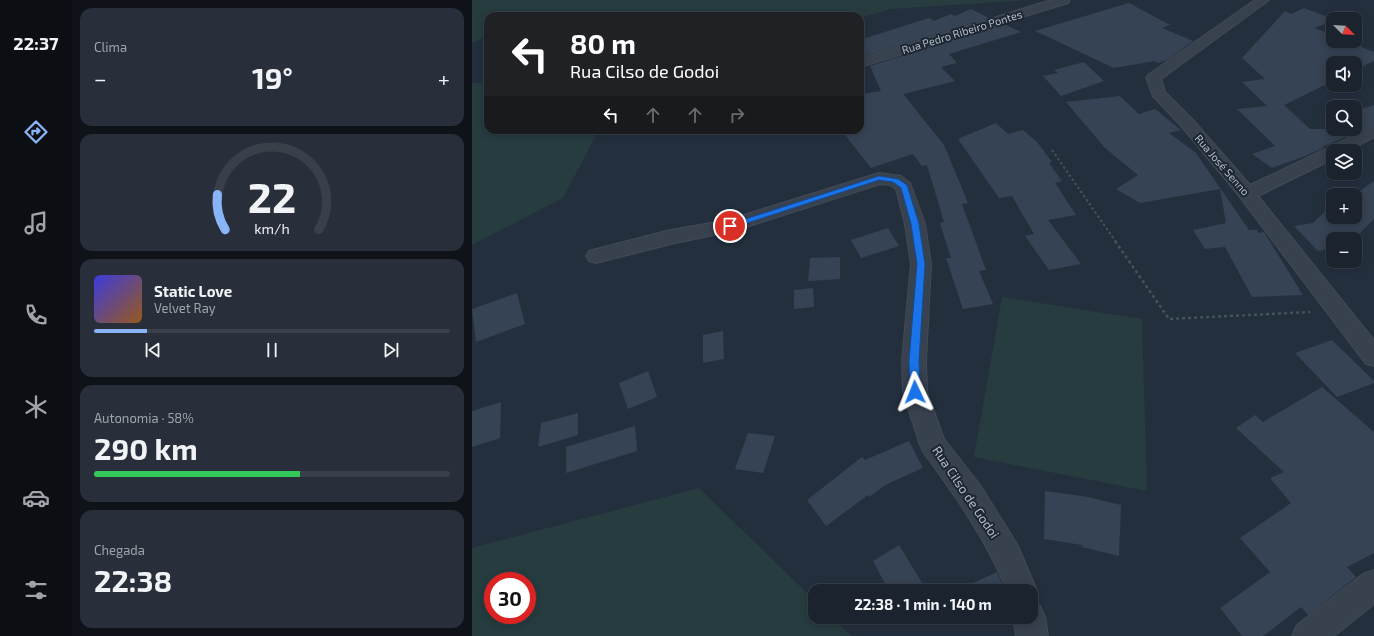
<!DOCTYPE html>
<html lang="pt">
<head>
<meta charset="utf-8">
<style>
  :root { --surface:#1b232e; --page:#282f3a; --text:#f1f3f6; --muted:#a0a4aa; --line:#39404a; --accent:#8ab4f8 }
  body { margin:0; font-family:"Exo 2",sans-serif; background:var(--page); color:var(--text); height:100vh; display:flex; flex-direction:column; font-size:15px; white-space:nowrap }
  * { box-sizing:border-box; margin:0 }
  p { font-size:13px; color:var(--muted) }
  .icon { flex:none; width:22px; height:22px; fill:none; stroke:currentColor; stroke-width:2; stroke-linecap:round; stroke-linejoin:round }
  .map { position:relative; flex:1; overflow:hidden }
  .sheet { display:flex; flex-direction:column; gap:8px; padding:8px; background:#0f1319; width:400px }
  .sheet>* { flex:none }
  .hud { position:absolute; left:12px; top:12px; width:380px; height:122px; border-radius:12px; box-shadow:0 2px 10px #0003,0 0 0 1px var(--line); background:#202124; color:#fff; overflow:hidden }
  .needle { width:26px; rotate:114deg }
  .controls { position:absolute; left:854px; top:12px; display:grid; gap:8px }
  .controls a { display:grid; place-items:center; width:36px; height:36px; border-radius:8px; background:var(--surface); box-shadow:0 2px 10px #0003,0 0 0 1px var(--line); font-size:20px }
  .speed { position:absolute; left:12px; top:572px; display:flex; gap:8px; font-size:20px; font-weight:700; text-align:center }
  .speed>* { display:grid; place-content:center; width:52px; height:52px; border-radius:50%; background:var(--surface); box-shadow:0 2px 10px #0003,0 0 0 1px var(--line); line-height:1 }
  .speed .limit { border:6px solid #d22; background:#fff; color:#111 }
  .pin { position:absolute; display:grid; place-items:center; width:34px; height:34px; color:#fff; margin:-17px; border:2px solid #fff; border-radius:50%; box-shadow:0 1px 4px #0007 }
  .me { position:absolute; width:44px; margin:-22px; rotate:358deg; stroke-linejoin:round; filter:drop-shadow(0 0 3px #0008) }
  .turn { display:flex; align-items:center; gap:14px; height:84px; padding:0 20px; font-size:18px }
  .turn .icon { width:52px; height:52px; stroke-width:2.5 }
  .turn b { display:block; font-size:28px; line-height:34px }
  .lanes { display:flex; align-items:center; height:38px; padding:0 20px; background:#0003; justify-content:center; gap:20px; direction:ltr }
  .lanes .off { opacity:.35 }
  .big { font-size:30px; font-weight:700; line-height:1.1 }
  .sheet .tile { flex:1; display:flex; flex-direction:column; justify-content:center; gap:6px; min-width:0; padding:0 14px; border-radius:12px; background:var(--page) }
  .sheet .dial { align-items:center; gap:0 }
  .dial svg { height:104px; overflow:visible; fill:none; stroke:var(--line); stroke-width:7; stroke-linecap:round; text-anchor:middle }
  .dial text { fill:var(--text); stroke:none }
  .song { display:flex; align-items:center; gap:12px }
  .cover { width:48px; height:48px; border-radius:6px; background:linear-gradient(135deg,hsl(240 70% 55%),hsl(30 70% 35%)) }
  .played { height:4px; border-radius:2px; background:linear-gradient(90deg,var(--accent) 15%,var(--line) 15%) }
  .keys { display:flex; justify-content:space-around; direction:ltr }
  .heat { display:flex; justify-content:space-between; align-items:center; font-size:22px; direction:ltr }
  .charge { height:6px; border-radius:3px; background:linear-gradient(90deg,#34c759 58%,var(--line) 0) }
  .trip { position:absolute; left:336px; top:584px; width:230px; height:40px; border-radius:12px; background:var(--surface); box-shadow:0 2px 10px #0003,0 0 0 1px var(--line); font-weight:700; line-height:40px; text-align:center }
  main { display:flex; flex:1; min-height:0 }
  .tab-bar { display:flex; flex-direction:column; width:72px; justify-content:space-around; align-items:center; background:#0b0e12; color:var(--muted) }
  .tab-bar .icon { width:28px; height:28px }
  .tab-bar .on { color:var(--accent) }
  .tab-bar b { font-size:18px; color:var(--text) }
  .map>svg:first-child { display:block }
</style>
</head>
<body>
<main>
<nav class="tab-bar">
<b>22:37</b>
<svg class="icon on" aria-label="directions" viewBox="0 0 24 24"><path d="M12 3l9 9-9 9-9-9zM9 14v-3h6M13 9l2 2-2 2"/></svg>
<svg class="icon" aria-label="music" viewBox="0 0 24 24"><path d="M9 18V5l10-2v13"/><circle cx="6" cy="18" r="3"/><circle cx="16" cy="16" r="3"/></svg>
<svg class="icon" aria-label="phone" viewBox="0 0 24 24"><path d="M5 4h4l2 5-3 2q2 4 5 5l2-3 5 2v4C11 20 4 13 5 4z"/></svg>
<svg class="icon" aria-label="climate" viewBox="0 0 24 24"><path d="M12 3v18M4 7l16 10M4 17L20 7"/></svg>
<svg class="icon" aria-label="car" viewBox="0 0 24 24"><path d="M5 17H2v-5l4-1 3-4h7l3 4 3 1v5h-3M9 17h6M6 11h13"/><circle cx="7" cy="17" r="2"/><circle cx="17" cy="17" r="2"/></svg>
<svg class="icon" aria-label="filters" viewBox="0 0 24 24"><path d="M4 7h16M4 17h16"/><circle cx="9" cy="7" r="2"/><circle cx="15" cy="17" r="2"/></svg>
</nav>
<section class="sheet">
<div class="tile"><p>Clima</p>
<div class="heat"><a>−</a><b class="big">19°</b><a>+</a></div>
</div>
<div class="tile dial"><svg viewBox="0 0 100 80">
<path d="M14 69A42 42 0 1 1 86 69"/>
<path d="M14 69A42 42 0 0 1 8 42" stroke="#8ab4f8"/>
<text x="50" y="56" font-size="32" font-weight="700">22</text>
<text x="50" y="72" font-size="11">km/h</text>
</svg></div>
<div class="tile">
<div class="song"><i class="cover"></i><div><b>Static Love</b><p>Velvet Ray</p></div></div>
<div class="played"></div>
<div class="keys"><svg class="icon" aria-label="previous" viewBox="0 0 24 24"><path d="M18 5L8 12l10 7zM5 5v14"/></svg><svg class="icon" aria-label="pause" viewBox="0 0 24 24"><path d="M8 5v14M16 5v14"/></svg><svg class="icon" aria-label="next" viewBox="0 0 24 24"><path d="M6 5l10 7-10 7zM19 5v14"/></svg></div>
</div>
<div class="tile"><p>Autonomia · 58%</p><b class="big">290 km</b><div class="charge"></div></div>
<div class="tile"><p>Chegada</p><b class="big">22:38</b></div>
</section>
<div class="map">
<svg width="902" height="636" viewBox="0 0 902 636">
  <rect width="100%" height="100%" fill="#242f3e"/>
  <path fill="#263c3f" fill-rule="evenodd" d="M0 0H557L419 9 388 18V16H317L314 13 266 12 241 16H16V36L0 43Z
    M0 83H16V130H127L91 198 0 245Z
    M530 297 670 319 675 491 502 457Z
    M227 488 343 601V617H360L379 636H0V548ZM21 581H55V615H21Z"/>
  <path fill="#364354" d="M657 3 698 25 690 28 721 41 695 60 686 63 683 61 642 68 563 31Z
    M832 8 861 19V21L842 28 861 35V41H875L902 52V61L883 70V63H861V81L812 105 838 129H883V111L902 105V125L850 147 852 148 835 155H836L800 168 780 154 803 146 765 109 795 106 770 82 793 79 770 58 813 11 819 14Z
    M499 9 517 18 393 56 388 44V40L447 21 457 18 462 21 479 14 483 16Z
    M532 24 549 32 477 54 485 63 469 67 483 81 431 94 472 145 496 203 490 204 514 270 507 271 521 304 491 309 474 258H479L468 223 472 222 455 165 450 166 441 154 399 168 369 130H388V94L409 91 398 66Z
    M612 62 632 81 589 96 571 76 586 73 582 70Z
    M648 96 667 114 683 109 709 130 697 133 724 153 777 230H785L786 233 792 232 831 295 780 297 753 247 733 249 721 230 754 223 748 189 668 203 644 189 666 175 633 148 594 102Z
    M524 123 536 134 551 130 565 142 580 162 577 163 590 181 583 183 604 215 576 220 609 264 577 270 553 236 562 234 540 196 527 198 486 139Z
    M902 181V219L882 239H861V248L846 251 822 226 841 223 861 204V217H883V195H882Z
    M416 228 427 246 389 258 379 240Z
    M368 257V279L336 281 338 258Z
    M341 288 342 307 322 309V290Z
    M45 293 53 324 4 342 0 309Z
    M251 331 252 359 231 363V335Z
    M860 340 902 381V383L865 397 823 353Z
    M176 371 185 397 156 409 147 383Z
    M850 387 902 432V553L875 567 884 577 836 615 829 607 791 636H770L748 608 798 572 768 538 819 503 798 478 812 472 764 428 783 415 791 422Z
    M29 402 28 438 0 447V411Z
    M106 413V435L66 447 69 423Z
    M163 426 165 451 94 473V447Z
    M276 433 303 436 291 473 263 469Z
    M437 441 451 468 415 484 397 497 396 495 354 526 335 500 390 457 393 460Z
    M573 491 616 497 649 505 647 556 610 547V545L572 539Z
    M427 545 455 591H417L401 561Z
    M525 572 533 591H484Z"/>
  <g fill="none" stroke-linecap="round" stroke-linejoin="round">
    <g stroke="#414a57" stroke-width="2">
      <path id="minor" d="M579 0H598L596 3 388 67V59Z
        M783 0H797L689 79 693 92 721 120 778 185 902 126V137L875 151H861V159L786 196 902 340V366L894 364 764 192 710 127 681 96 674 78 676 75Z
        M407 173 429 176 438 183 453 224 459 264 454 361 455 392 472 439 508 485 546 546 565 591 559 602 568 606 573 617 576 636H544L541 617H559V591H535C515 540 484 497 452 453L448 445 431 392 430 361 439 264 433 224 424 189 418 185 408 184 265 230 199 244 124 263 117 261 114 256 117 251 124 249 199 230 256 220Z
        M902 570V604L862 636H820L825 625 891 574Z"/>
    </g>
    <path stroke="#3f5557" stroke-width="2" stroke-dasharray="2.5 2.5" stroke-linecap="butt" d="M580 150 644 242"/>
    <path stroke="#3f5557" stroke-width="2.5" stroke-dasharray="3 3" stroke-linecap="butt" d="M643 241 697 319 838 312"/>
    <use href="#minor" fill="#38414e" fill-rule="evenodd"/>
  </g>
  <path fill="#1a73e8" stroke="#114b97" d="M407 176 426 179 435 185 447 224 453 264 447 361 448 392 443 396 438 392 437 361 445 264 439 224 429 188 421 182 407 180 260 228 258 229 254 226 255 225Z"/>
  <g text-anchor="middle" stroke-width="4" stroke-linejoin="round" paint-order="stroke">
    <g font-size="11" fill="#b4bcc9" stroke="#1d2633">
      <text transform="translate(490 32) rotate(-17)" y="4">Rua Pedro Ribeiro Pontes</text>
      <text transform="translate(750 165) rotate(49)" y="4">Rua José Senno</text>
    </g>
    <g font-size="13" fill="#b4bcc9" stroke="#1d2633">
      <text transform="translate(494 492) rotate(56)" y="5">Rua Cilso de Godoi</text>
    </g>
  </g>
</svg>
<div class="controls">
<a><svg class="needle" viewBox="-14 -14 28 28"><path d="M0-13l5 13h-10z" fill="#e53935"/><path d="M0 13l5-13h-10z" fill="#a0a4aa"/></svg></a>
<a><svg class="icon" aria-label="sound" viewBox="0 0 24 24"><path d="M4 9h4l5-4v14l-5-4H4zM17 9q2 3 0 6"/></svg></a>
<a><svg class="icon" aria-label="search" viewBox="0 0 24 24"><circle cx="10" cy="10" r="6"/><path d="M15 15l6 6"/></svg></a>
<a><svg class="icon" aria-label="layers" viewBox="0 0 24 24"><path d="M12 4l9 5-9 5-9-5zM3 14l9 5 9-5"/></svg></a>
<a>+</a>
<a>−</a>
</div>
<div class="speed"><div class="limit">30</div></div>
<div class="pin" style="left:258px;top:226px;background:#d93025"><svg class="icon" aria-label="arrive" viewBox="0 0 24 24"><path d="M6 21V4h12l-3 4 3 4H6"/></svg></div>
<svg class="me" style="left:443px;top:392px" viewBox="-20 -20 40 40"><path d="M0-17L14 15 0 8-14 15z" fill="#1a73e8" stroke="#fff" stroke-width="4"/></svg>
<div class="trip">22:38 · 1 min · 140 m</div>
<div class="hud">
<div class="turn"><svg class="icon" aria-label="left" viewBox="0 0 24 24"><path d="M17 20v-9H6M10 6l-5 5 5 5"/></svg><div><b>80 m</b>Rua Cilso de Godoi</div></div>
<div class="lanes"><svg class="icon" aria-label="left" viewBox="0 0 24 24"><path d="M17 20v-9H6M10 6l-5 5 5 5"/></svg><svg class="icon off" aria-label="ahead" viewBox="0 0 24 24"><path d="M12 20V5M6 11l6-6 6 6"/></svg><svg class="icon off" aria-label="ahead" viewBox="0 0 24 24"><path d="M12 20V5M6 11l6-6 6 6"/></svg><svg class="icon off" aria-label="right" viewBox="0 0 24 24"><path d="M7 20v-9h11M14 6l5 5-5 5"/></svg></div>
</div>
</div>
</main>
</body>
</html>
